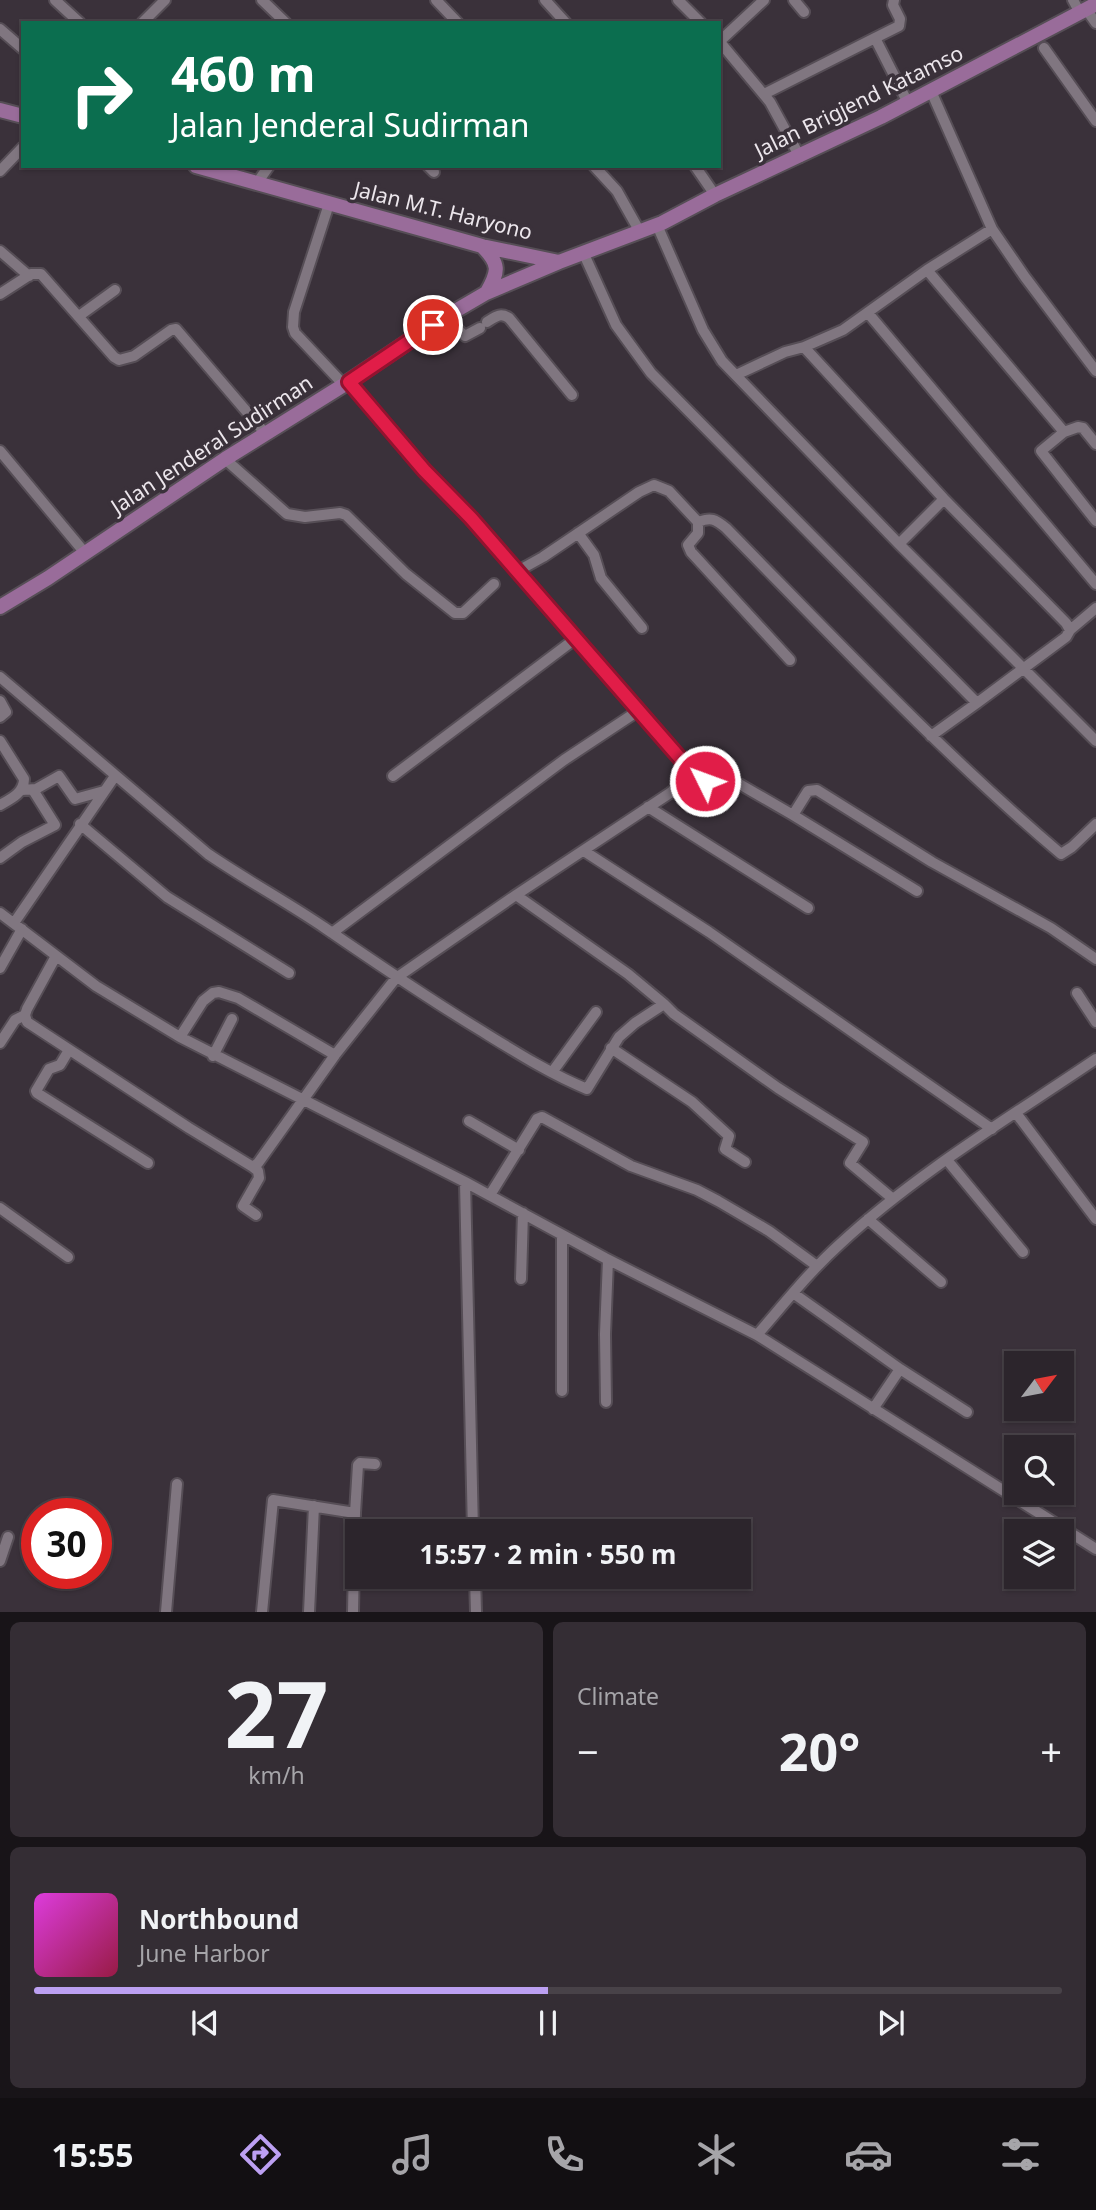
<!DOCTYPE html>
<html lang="en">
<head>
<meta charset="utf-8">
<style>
  :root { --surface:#2c252c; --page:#342d34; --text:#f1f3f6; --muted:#a6a5a9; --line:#484248; --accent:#bca0f2 }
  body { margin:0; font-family:"Noto Sans",sans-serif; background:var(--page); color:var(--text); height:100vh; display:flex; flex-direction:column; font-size:26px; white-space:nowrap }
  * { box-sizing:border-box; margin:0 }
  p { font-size:23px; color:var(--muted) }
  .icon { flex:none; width:38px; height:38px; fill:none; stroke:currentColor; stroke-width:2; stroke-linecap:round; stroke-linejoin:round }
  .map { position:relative; height:1612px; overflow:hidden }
  .panel { display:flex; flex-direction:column; gap:10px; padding:10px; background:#181418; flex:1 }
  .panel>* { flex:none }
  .banner { position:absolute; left:21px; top:21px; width:700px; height:147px; border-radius:0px; box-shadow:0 2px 5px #0004,0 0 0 2px var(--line); background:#0b6e4f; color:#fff; overflow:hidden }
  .needle { width:46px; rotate:58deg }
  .controls { position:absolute; left:1004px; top:1351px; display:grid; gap:14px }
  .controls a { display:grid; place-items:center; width:70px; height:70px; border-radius:0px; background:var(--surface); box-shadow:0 2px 5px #0004,0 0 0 2px var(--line); font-size:35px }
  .speed { position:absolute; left:21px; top:1498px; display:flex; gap:14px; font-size:35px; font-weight:700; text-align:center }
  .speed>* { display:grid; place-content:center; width:91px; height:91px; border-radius:50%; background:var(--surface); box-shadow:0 2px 5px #0004,0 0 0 2px var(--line); line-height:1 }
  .speed .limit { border:10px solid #d22; background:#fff; color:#111 }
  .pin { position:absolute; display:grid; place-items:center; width:60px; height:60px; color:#fff; margin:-30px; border:4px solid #fff; border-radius:50%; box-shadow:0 2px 7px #0007 }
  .me { position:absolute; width:77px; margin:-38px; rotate:312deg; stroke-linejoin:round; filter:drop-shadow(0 0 5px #0008) }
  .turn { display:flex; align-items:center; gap:24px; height:147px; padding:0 35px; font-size:32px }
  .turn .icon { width:91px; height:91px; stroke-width:2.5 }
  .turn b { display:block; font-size:49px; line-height:60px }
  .big { font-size:52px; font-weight:700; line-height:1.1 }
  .panel .card { flex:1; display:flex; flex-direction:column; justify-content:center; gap:10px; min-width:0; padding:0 24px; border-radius:10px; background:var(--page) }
  .panel .dial { align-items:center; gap:0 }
  .dial b { font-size:91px; line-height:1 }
  .song { display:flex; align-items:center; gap:21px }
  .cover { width:84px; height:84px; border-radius:10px; background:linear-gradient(135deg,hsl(300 70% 55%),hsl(340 70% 35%)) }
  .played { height:7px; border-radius:4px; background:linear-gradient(90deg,var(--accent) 50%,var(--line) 50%) }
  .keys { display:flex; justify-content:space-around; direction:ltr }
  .heat { display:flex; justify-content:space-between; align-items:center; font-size:38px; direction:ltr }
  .panel .tiles { flex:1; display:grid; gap:10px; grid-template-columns:1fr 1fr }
  .card:last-child { grid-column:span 2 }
  .trip { position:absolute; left:345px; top:1519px; width:406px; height:70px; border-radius:0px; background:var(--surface); box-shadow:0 2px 5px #0004,0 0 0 2px var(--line); font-weight:700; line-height:70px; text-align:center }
  .dock { display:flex; height:112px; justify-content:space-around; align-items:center; background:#120f12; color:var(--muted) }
  .dock .icon { width:49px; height:49px }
  .dock .selected { color:var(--accent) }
  .dock b { font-size:32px; color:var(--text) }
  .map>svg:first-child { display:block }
</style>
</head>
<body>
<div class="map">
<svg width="1096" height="1612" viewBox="0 0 1096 1612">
  <rect width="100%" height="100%" fill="#3a313a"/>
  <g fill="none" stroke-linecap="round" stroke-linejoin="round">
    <g stroke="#564e56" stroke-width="14">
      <path id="minor" d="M55 0 80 23
        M262 0 286 23
        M436 0 458 23
        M545 0 566 23
        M678 0 701 23
        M794 0 804 12
        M894 0 893 5 900 19 899 26 875 38 908 103
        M1073 0 1080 13
        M1086 9 1096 23
        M142 23 165 0
        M0 29 23 49
        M719 41 770 102 800 157
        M720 41 764 0
        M1044 48 1096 121
        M764 94 875 38
        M428 166 434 172
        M594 166 617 191 640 232
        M695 166 715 195
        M0 171 23 147
        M257 183 269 166
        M329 204 294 312 293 327 295 333 344 385
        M657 225 703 330 722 361 899 544 1096 741
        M992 229 1025 277 1096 371
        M0 251 29 276
        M583 252 616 325 651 373 977 703 1066 637 1070 630 1066 623 944 499 804 347 785 352 736 375
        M927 270 1064 432
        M0 294 31 274H41L114 357 119 360 134 356 171 330 176 329 265 433
        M868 313 1096 584
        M79 316 115 290
        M445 317 465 336 480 328
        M487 322C495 317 500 312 509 318L572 395
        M804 347 843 330 927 270 992 229 931 91
        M1096 444 1083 428 1078 427 1064 432 1041 451 1096 521
        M0 451 85 553
        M225 459 287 514 305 517 340 513 346 515 406 574 455 613H463L494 584
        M698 522C711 517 715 519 726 528 835 639 942 753 1061 854L1072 847 1096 824
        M578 533 594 555 601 578 642 628
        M899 544 944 499
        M516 572 543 557 639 492 654 485 669 491 698 522V533L688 545 691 552 790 660
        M1070 630 1096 608
        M0 677 208 854C246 880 287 902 325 928 376 963 427 998 480 1030 514 1051 550 1074 587 1089L619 1037 635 1023 664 1004 628 974 516 895
        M0 701 6 712 0 717
        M931 736 977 703
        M0 741 24 779C24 793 11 799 0 805
        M691 774 705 781 717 774H722L793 815 808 791 817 790 932 862 1051 928 1096 959
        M393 776 575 639
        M22 790 36 789 59 776 75 799 104 791
        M648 807 808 908
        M793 815 917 891
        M80 824 167 897 289 973
        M584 851 709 932 992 1129
        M0 858 22 842 55 825 33 790
        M0 913 96 986 180 1037 465 1182 605 1258 757 1335 1096 1549
        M14 923 115 776
        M332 933 564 760 638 711
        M56 956 27 1009 25 1015 27 1022 189 1128 253 1167 258 1163 335 1055 396 978 516 895 670 793 690 777 691 772 685 764 471 518 424 470 349 381
        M0 968 22 929
        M1077 993 1096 1022
        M664 1004 674 1014 778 1088 863 1142 850 1163 893 1199
        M180 1037 203 1001 213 993 219 992 238 998 335 1055
        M0 1043 15 1020 25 1015
        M611 1048 692 1102 729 1136 725 1149 745 1162
        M69 1050 60 1065 49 1069 36 1091 37 1093 148 1163
        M213 1056 232 1019
        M553 1071 596 1012
        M1016 1113 1096 1219
        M469 1121 519 1150
        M947 1160 1023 1252
        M253 1167 258 1171 259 1178 243 1206 256 1215
        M465 1182 473 1531
        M490 1195 537 1119 542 1117 631 1166 697 1190 718 1201 769 1231 817 1266
        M0 1208 68 1257
        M868 1219 941 1282
        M521 1279 523 1213
        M793 1293 900 1369 967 1412
        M757 1335C784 1304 809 1272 840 1244 917 1173 1009 1118 1096 1059
        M562 1391V1235
        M606 1402 605 1334 608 1260
        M873 1409 900 1369
        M0 1561 8 1537
        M475 1577 476 1612
        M166 1612 177 1484
        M262 1612 273 1500 355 1513
        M309 1612 314 1506
        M353 1612 355 1513 358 1465 360 1463 375 1464"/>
    </g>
    <g stroke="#564e56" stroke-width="18">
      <path id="major" d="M0 110 23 116
        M196 166 482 246 559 262
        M482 246C500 264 499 271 487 292
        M0 607 48 578 225 459 342 386 445 317 486 293 559 262 662 223 715 195 881 117 1096 4"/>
    </g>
    <use href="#minor" stroke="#807680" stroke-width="10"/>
    <use href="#major" stroke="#996c9a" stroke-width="14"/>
  </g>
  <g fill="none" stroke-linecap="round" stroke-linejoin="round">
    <g stroke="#92132f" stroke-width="18">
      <path id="route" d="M433 325 349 382 424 470 471 518 685 764 691 774 705 781"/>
    </g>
    <use href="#route" stroke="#e11d48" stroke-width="12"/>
  </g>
  <g text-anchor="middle" stroke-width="7" stroke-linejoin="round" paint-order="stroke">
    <g font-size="21" fill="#ece6ec" stroke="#3a313a">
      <text transform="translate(859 102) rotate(-26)" y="7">Jalan Brigjend Katamso</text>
      <text transform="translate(443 211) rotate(14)" y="7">Jalan M.T. Haryono</text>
      <text transform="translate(212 445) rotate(-33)" y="7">Jalan Jenderal Sudirman</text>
    </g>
  </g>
</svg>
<div class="controls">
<a><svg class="needle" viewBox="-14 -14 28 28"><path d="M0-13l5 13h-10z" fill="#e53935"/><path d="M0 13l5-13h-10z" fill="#a6a5a9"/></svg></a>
<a><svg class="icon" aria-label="search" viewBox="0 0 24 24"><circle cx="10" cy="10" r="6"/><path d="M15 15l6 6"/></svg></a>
<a><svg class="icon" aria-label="layers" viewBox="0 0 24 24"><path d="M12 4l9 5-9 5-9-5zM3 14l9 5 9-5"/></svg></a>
</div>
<div class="speed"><div class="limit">30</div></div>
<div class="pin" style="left:433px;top:325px;background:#d93025"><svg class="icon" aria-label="arrive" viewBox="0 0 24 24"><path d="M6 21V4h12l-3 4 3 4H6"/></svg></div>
<svg class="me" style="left:705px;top:781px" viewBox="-20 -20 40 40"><circle r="17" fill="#e11d48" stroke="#fff" stroke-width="3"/><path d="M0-11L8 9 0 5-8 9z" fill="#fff"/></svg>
<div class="trip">15:57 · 2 min · 550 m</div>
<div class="banner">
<div class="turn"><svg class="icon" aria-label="right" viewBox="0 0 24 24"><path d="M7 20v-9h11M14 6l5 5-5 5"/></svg><div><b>460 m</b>Jalan Jenderal Sudirman</div></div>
</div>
</div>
<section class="panel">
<div class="tiles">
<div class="card dial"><b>27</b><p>km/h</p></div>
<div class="card"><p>Climate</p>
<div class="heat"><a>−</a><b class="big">20°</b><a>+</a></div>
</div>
<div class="card">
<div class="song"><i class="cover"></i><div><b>Northbound</b><p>June Harbor</p></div></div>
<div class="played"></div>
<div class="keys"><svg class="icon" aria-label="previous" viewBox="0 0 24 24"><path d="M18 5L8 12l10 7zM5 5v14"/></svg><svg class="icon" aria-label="pause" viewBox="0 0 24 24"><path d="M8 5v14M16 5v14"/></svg><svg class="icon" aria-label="next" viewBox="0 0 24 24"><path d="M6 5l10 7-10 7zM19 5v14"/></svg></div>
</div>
</div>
</section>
<nav class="dock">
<b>15:55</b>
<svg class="icon selected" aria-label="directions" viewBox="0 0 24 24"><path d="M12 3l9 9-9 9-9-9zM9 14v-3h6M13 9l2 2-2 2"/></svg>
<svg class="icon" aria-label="music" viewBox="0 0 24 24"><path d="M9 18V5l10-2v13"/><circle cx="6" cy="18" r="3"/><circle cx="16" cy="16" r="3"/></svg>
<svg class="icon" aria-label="phone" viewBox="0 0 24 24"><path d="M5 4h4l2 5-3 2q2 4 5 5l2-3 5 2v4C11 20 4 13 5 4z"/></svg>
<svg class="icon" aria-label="climate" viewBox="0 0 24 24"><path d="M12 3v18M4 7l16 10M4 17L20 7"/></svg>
<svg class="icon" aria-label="car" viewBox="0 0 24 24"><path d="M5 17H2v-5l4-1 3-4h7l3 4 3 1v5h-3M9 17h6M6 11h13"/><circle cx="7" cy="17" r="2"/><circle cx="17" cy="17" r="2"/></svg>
<svg class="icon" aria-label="filters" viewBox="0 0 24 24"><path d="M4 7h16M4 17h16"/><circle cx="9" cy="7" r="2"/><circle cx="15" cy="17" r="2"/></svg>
</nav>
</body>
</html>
